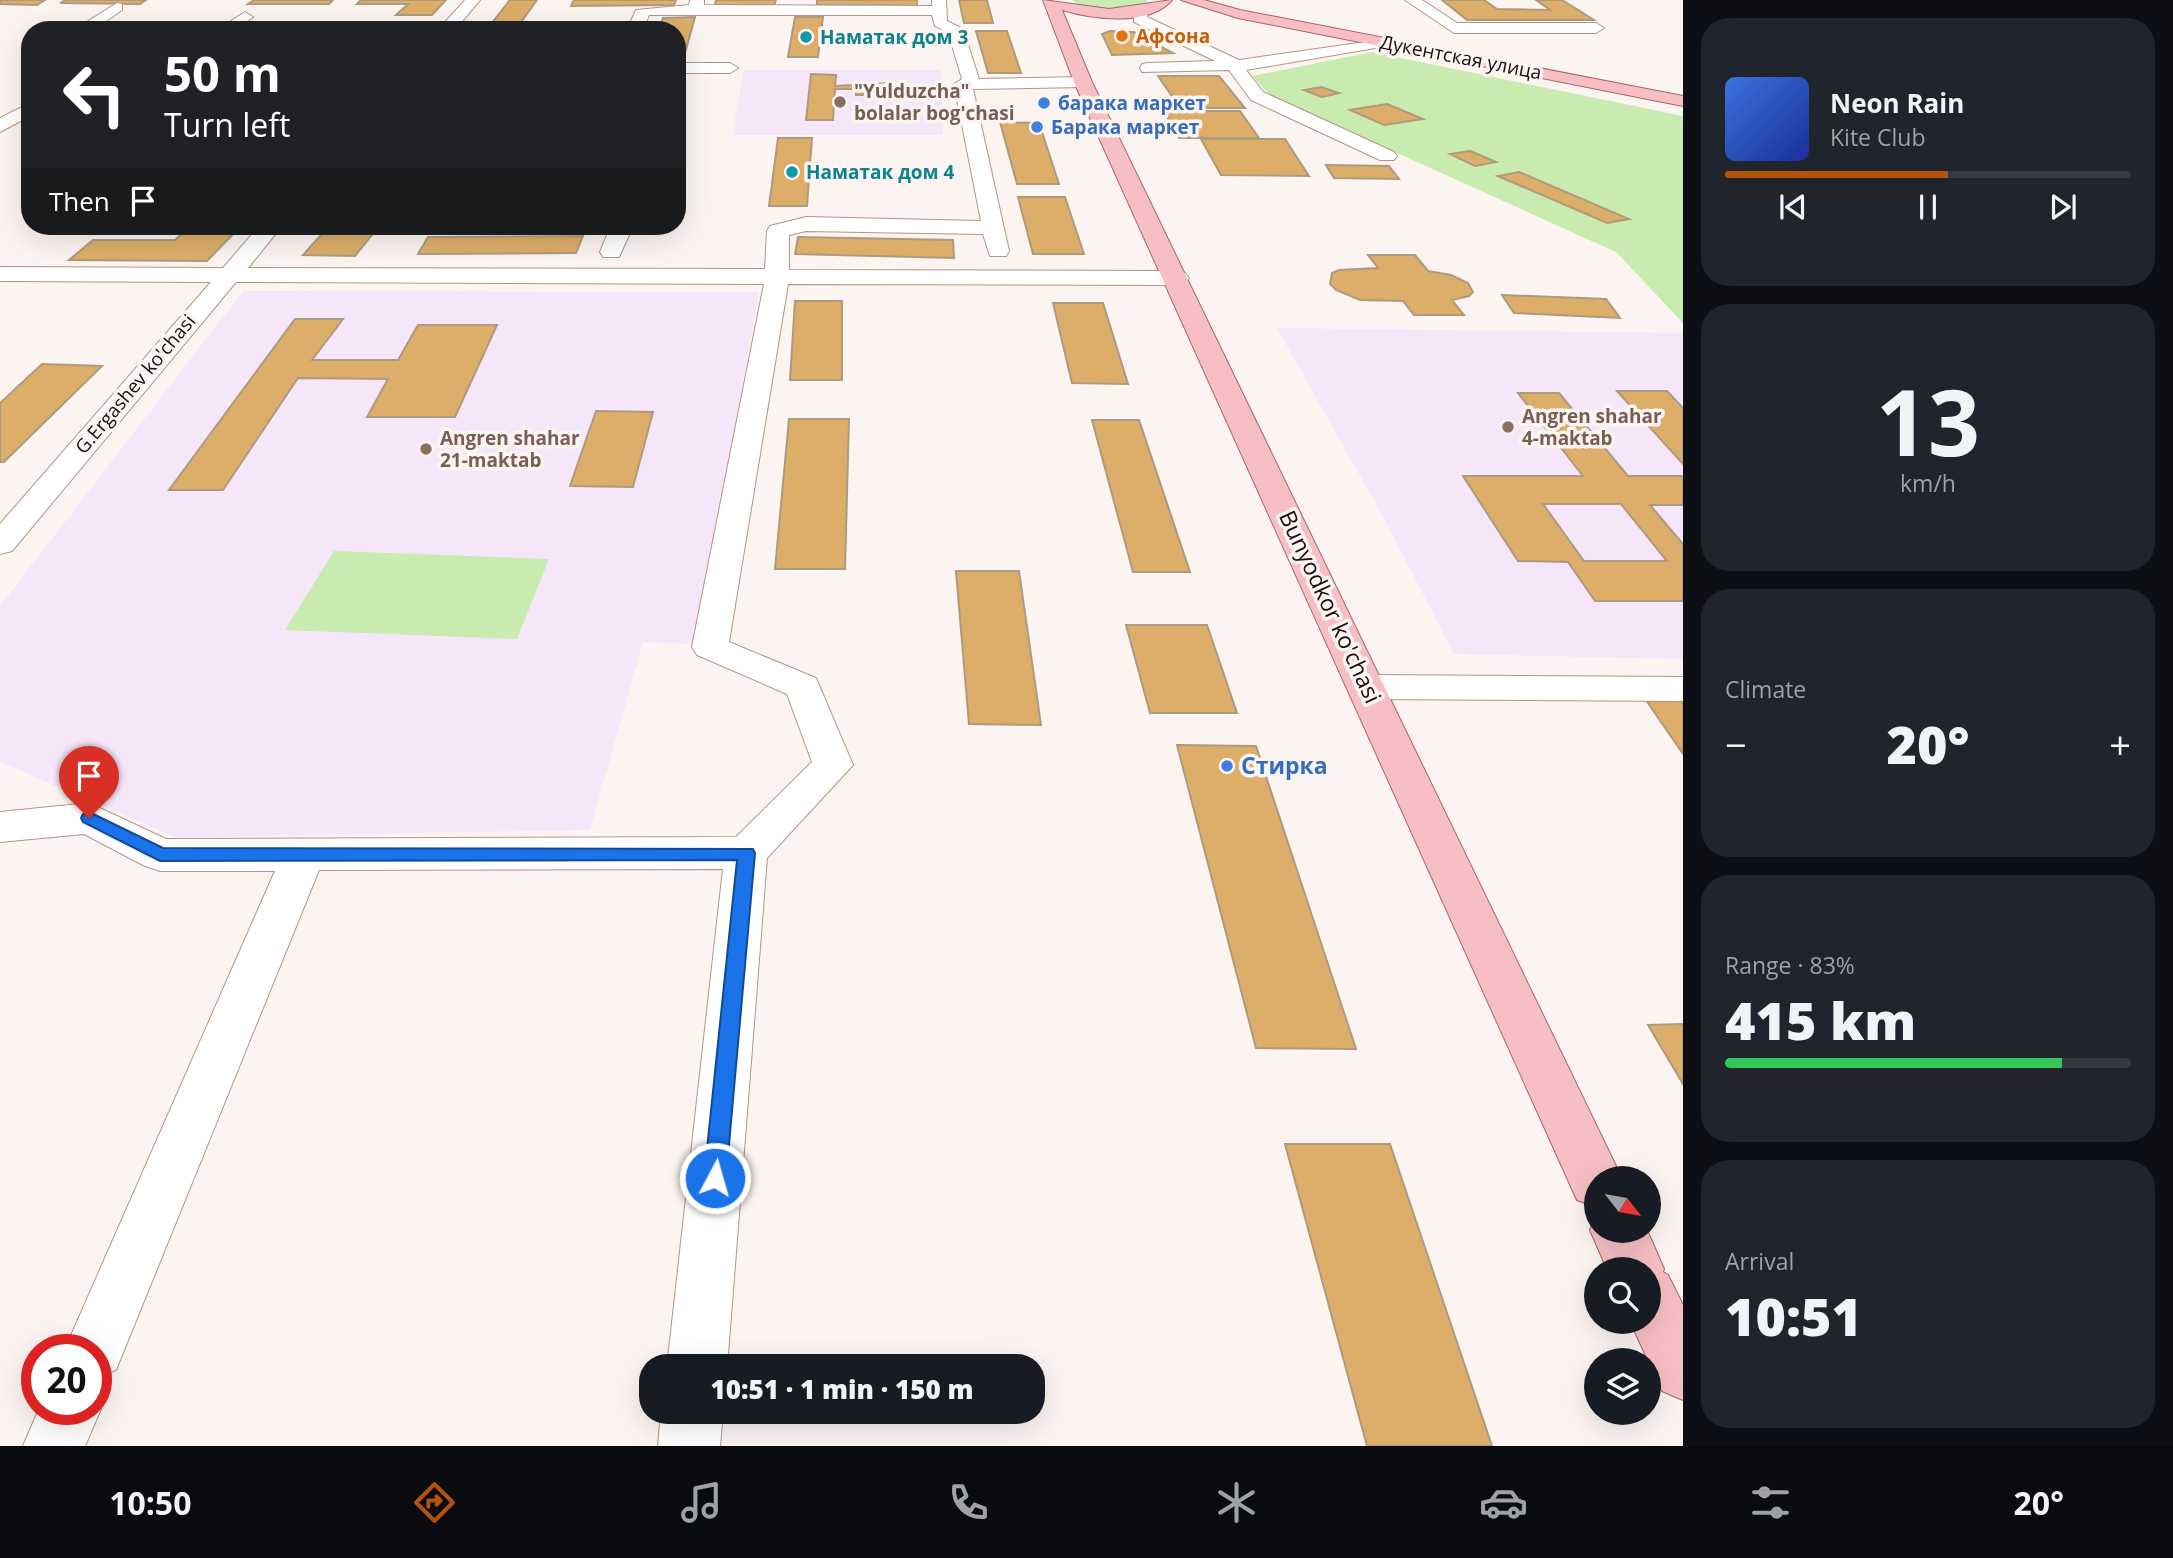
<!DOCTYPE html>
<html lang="en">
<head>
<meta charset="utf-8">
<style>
  :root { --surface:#171b24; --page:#20242c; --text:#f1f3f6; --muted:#9ea1a6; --line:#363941; --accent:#b45309 }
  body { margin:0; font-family:"Open Sans",sans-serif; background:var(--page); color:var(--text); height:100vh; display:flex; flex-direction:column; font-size:26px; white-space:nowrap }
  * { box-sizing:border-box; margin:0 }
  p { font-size:23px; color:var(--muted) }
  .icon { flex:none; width:38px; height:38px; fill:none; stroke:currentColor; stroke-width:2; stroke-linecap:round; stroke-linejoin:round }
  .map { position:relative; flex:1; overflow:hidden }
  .panel { display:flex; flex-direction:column; gap:18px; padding:18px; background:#0d0f14; width:490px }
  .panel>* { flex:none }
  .top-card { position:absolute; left:21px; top:21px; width:665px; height:214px; border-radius:28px; box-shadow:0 7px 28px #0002; background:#202124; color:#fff; overflow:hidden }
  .needle { width:46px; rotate:121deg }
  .buttons { position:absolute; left:1584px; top:1166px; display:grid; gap:14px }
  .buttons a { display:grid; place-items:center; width:77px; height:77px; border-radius:50%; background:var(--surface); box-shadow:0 7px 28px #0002; font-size:35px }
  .speed { position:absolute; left:21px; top:1334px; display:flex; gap:14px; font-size:35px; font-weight:700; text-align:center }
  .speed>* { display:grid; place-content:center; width:91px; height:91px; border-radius:50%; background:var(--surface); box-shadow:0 7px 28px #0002; line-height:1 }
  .speed .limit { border:10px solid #d22; background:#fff; color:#111 }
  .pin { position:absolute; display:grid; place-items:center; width:60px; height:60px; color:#fff; margin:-72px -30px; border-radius:50% 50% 50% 0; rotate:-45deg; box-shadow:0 0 7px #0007 }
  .pin .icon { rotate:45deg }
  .me { position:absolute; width:77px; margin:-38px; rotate:6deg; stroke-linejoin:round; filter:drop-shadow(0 0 5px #0008) }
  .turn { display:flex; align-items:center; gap:24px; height:147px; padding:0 28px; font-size:32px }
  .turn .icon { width:91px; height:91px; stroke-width:2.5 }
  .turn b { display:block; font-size:49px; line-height:60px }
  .then { display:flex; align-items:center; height:66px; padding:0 28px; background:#0003; gap:14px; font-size:26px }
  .big { font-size:52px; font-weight:800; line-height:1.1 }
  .panel .card { flex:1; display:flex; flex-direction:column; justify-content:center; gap:10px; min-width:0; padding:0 24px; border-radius:28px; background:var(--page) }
  .panel .dial { align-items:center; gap:0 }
  .dial b { font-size:91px; line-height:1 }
  .song { display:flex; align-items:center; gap:21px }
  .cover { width:84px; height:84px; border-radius:10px; background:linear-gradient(135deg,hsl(220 70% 55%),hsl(230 70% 35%)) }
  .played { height:7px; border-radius:4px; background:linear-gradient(90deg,var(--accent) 55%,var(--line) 55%) }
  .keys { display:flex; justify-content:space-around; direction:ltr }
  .heat { display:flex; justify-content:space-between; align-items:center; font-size:38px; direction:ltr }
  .charge { height:10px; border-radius:5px; background:linear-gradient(90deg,#34c759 83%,var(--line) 0) }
  .trip { position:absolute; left:639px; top:1354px; width:406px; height:70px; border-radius:28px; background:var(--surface); box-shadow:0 7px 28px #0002; font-weight:800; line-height:70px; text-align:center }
  .tab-bar { display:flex; height:112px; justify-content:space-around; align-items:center; background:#090b0e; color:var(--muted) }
  .tab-bar .icon { width:49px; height:49px }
  .tab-bar .on { color:var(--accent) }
  .tab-bar b { font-size:32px; color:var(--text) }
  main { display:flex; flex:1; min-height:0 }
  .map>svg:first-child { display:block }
</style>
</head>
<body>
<main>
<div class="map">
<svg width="1683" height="1446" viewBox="0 0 1683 1446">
  <rect width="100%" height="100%" fill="#fbf4f1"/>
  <path fill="#f5e6f9" d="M744 70H941L943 135H732Z
    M243 291 759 292 695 644 643 642 590 830 175 837 0 762V606Z
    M1277 328 1683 333V659L1454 654 1385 520Z"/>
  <path fill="#c9ebb0" d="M1072 0H1146L1148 3C1131 13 1087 15 1072 0Z
    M1372 52 1683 116V323L1616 252 1271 96 1252 76Z
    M334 551 549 559 517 639 285 630Z"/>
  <path fill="#dcae69" stroke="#ae9a7e" stroke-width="2" fill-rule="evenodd" d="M0 0H45L37 5 0 4Z
    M66 0H146L140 4 60 3Z
    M254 0H333L329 4H248Z
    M361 0H446L432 15H396L408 4H357Z
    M510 0H537L519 25 491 24Z
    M574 0H676L674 5 571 6Z
    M716 0H776L774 6 715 5Z
    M817 0H917V6L817 5Z
    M959 0H987L993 23H964Z
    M1442 0H1484L1497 9 1550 10 1536 0H1562L1594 20H1467Z
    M695 17 684 57H677V30H659L663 18Z
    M795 17H823L818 57H788Z
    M976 31H1007L1021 73H988Z
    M1110 31 1134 32 1173 53 1112 55 1102 34Z
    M811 74 836 75 835 86 892 83V95H856V89H835L833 120H806Z
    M1158 76H1219L1245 108H1180Z
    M1321 87 1339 93 1322 97 1304 90Z
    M1387 104 1423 119 1384 125 1350 110Z
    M1164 111H1240L1259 138H1179Z
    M1000 122 1039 123 1059 184H1017Z
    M778 138H812L807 206H769Z
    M1201 139H1285L1309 176 1221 175Z
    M1470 151 1496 162 1475 166 1450 154Z
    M1326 165 1389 166 1399 179 1334 178Z
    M1519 172 1629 219 1607 223 1498 176Z
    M1018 197H1065L1084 254H1033Z
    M190 226H241L207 261 69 260 93 240H175Z
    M329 226H379L355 256 303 255Z
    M583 236 576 253 418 254 428 237Z
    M798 237 953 240 954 258 795 254Z
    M1368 255H1415L1428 271 1451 275 1468 283 1473 292 1469 296 1452 300 1464 315H1414L1403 301 1360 300 1336 290 1330 284 1332 273 1339 270 1378 268Z
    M1502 295 1606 299 1620 318 1514 313Z
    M795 301H842V380H790Z
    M1053 303H1103L1128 384 1072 383Z
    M295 319H343L312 360H398L418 325H497L455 417H367L388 379 298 378 223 490H169Z
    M42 364 102 366 4 462H0V403Z
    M1617 391H1667L1683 408V464Z
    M1518 393H1559L1628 476H1683V505H1650L1683 544V601H1595L1568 562 1518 561 1463 476H1583ZM1543 504H1621L1667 561H1584Z
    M596 411 653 412 633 487 570 486Z
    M789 419H849L845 569H775Z
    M1092 420H1139L1190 572H1133Z
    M956 571H1019L1041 725 969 724Z
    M1126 625H1207L1237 713H1150Z
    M1646 700 1683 701V754Z
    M1177 745 1256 746 1356 1049 1256 1048Z
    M1683 1024V1084L1648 1025Z
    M1285 1144H1390L1492 1446H1367Z"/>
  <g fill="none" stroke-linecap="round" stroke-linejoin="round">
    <g stroke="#b59485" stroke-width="2">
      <path id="minor" d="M465 0H480L455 30H438Z
        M690 0H704V5L932 6V0H946L947 21 963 29 979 79 1083 77 1092 82 1083 87 973 89 1009 251 1006 256H990L983 234 806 231 789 235V270L1177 271 1185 273 1189 278 1185 283 1177 285 788 284 729 642 816 678 853 765 767 858 727 1367H667L723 869 319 870 116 1370 96 1378V1349H65L275 871H160L145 866 84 834 0 842V812L89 803 166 839 736 837 812 762 787 694 697 655 692 647 764 284 236 282 12 551 0 554V524L211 282 0 281V267L223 268 259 226H282L248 268 765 269 767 231 770 226 806 217 981 221 954 84 962 79 948 32 935 26 932 15H649L643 30H627L636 10 689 5Z
        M1405 0H1422L1457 23H1596L1604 28 1596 33H1454Z
        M117 3 122 4V10L93 30H74Z
        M1141 7 1148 11 1147 17 1239 60 1387 39V45L1381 47 1246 70 1263 92 1394 152 1397 156 1394 160H1380L1251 100 1229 70 1142 72 1140 68 1142 64 1148 63 1215 61 1134 22V11Z
        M245 12 253 17 236 30H217Z
        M677 63H730L738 68 730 73H677Z
        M30 103V116L0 132V118Z
        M595 226 627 228 630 233 619 257H603L600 252 607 235Z
        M1367 675 1683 677V701L1367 699 1354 696 1348 687 1354 678Z
        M96 1398 101 1409 85 1446H23L39 1409H96Z
        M661 1412H723L720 1446H658Z"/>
    </g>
    <g stroke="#a76669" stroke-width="2">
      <path id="major" d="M1043 0 1109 9 1172 0C1149 27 1092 19 1062 10L1092 82 1615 1164 1621 1178H1596V1207L1577 1200 1074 82Z
        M1181 0H1204L1240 10 1683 96V106L1238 18Z
        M1596 1217V1230H1647L1664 1269 1663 1272 1668 1275 1683 1305V1400L1662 1391 1630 1321H1648V1269H1607L1590 1230Z"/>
    </g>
    <use href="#minor" fill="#fff" fill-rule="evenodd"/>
    <use href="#major" fill="#f7bfc4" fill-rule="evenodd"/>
  </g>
  <path fill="#1a73e8" stroke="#114b97" stroke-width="2" d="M89 812 163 848 753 849 755 853 726 1178 723 1185 715 1188 707 1185 704 1178 737 860 160 861 83 822 81 818 83 814Z"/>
  <circle fill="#e8710a" stroke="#fbf4f1" stroke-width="2.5" cx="1122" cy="36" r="7"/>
  <g fill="#0f9aa8" stroke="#fbf4f1" stroke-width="2.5">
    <circle cx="806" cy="37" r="7"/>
    <circle cx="792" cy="172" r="7"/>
  </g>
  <g fill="#8d6e63" stroke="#fbf4f1" stroke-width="2.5">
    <circle cx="840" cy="102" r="7"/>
    <circle cx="1508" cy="427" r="7"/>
    <circle cx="426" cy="449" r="7"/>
  </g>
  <g fill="#3f7fe0" stroke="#fbf4f1" stroke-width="2.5">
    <circle cx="1044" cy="103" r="7"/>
    <circle cx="1037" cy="127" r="7"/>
    <circle cx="1227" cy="766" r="7"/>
  </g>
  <g text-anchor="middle" stroke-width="7" stroke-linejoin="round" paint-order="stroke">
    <g font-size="19" font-weight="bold" fill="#c56008" stroke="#fbf4f1" text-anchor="start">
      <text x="1136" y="43">Афсона</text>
    </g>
    <g font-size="19" font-weight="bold" fill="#0d838f" stroke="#fbf4f1" text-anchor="start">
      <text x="820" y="44">Наматак дом 3</text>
      <text x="806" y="179">Наматак дом 4</text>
    </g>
    <g font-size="19" fill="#1b0f0a" stroke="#fbf4f1">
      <text transform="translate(1461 57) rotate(11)" y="7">Дукентская улица</text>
      <text transform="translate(135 384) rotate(-50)" y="7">G.Ergashev ko'chasi</text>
    </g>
    <g font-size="19" font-weight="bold" fill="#785e54" stroke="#fbf4f1" text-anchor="start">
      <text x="854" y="98">"Yulduzcha"<tspan x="854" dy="22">bolalar bog'chasi</tspan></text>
      <text x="1522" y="423">Angren shahar<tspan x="1522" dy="22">4-maktab</tspan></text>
      <text x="440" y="445">Angren shahar<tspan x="440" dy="22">21-maktab</tspan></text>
    </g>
    <g font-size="19" font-weight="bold" fill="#366cbe" stroke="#fbf4f1" text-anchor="start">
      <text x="1058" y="110">барака маркет</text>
      <text x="1051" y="134">Барака маркет</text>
    </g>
    <g font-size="23" fill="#1b0f0a" stroke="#fbf4f1">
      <text transform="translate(1330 607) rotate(65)" y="8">Bunyodkor ko'chasi</text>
    </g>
    <g font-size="23" font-weight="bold" fill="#366cbe" stroke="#fbf4f1" text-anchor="start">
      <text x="1241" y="774">Стирка</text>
    </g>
  </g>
</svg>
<div class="buttons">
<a><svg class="needle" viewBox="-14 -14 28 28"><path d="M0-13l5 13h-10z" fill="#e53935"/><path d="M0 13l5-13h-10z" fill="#9ea1a6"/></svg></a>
<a><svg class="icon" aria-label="search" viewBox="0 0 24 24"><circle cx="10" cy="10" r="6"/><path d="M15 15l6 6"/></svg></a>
<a><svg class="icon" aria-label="layers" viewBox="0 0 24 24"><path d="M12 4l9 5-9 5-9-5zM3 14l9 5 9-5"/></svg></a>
</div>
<div class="speed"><div class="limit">20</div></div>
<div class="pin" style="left:89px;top:818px;background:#d93025"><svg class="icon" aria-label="arrive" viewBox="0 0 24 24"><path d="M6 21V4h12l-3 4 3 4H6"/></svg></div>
<svg class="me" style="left:715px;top:1178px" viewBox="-20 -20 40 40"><circle r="17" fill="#1a73e8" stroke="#fff" stroke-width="3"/><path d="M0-11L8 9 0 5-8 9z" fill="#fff"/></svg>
<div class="trip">10:51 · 1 min · 150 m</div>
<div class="top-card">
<div class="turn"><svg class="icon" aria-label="left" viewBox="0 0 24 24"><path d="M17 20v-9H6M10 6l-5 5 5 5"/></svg><div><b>50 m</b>Turn left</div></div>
<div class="then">Then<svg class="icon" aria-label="arrive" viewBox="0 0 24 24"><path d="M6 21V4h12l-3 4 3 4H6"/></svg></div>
</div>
</div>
<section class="panel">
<div class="card">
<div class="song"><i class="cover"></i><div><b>Neon Rain</b><p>Kite Club</p></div></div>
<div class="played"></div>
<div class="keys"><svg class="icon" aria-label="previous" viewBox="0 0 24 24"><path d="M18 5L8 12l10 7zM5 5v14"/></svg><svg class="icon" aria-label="pause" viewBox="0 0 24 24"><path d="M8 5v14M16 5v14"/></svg><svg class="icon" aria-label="next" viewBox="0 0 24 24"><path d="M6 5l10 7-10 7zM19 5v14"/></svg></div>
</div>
<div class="card dial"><b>13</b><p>km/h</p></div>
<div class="card"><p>Climate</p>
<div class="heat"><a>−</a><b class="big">20°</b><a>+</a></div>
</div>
<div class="card"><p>Range · 83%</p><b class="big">415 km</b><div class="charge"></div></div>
<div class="card"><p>Arrival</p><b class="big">10:51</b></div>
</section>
</main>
<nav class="tab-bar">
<b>10:50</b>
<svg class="icon on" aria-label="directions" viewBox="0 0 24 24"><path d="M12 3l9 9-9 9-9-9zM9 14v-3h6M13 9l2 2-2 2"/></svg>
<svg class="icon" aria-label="music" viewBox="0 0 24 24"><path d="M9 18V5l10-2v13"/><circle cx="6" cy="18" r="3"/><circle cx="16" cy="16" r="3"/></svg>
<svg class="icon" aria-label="phone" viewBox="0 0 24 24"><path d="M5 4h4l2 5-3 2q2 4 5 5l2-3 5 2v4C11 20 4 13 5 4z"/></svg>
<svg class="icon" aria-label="climate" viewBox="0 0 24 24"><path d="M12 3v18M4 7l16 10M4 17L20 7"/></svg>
<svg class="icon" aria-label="car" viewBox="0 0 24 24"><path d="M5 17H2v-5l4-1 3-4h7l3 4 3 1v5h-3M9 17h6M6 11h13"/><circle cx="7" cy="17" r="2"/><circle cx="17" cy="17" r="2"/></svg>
<svg class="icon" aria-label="filters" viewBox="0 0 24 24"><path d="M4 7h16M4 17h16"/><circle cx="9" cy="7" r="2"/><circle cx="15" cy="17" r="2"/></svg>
<b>20°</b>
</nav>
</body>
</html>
